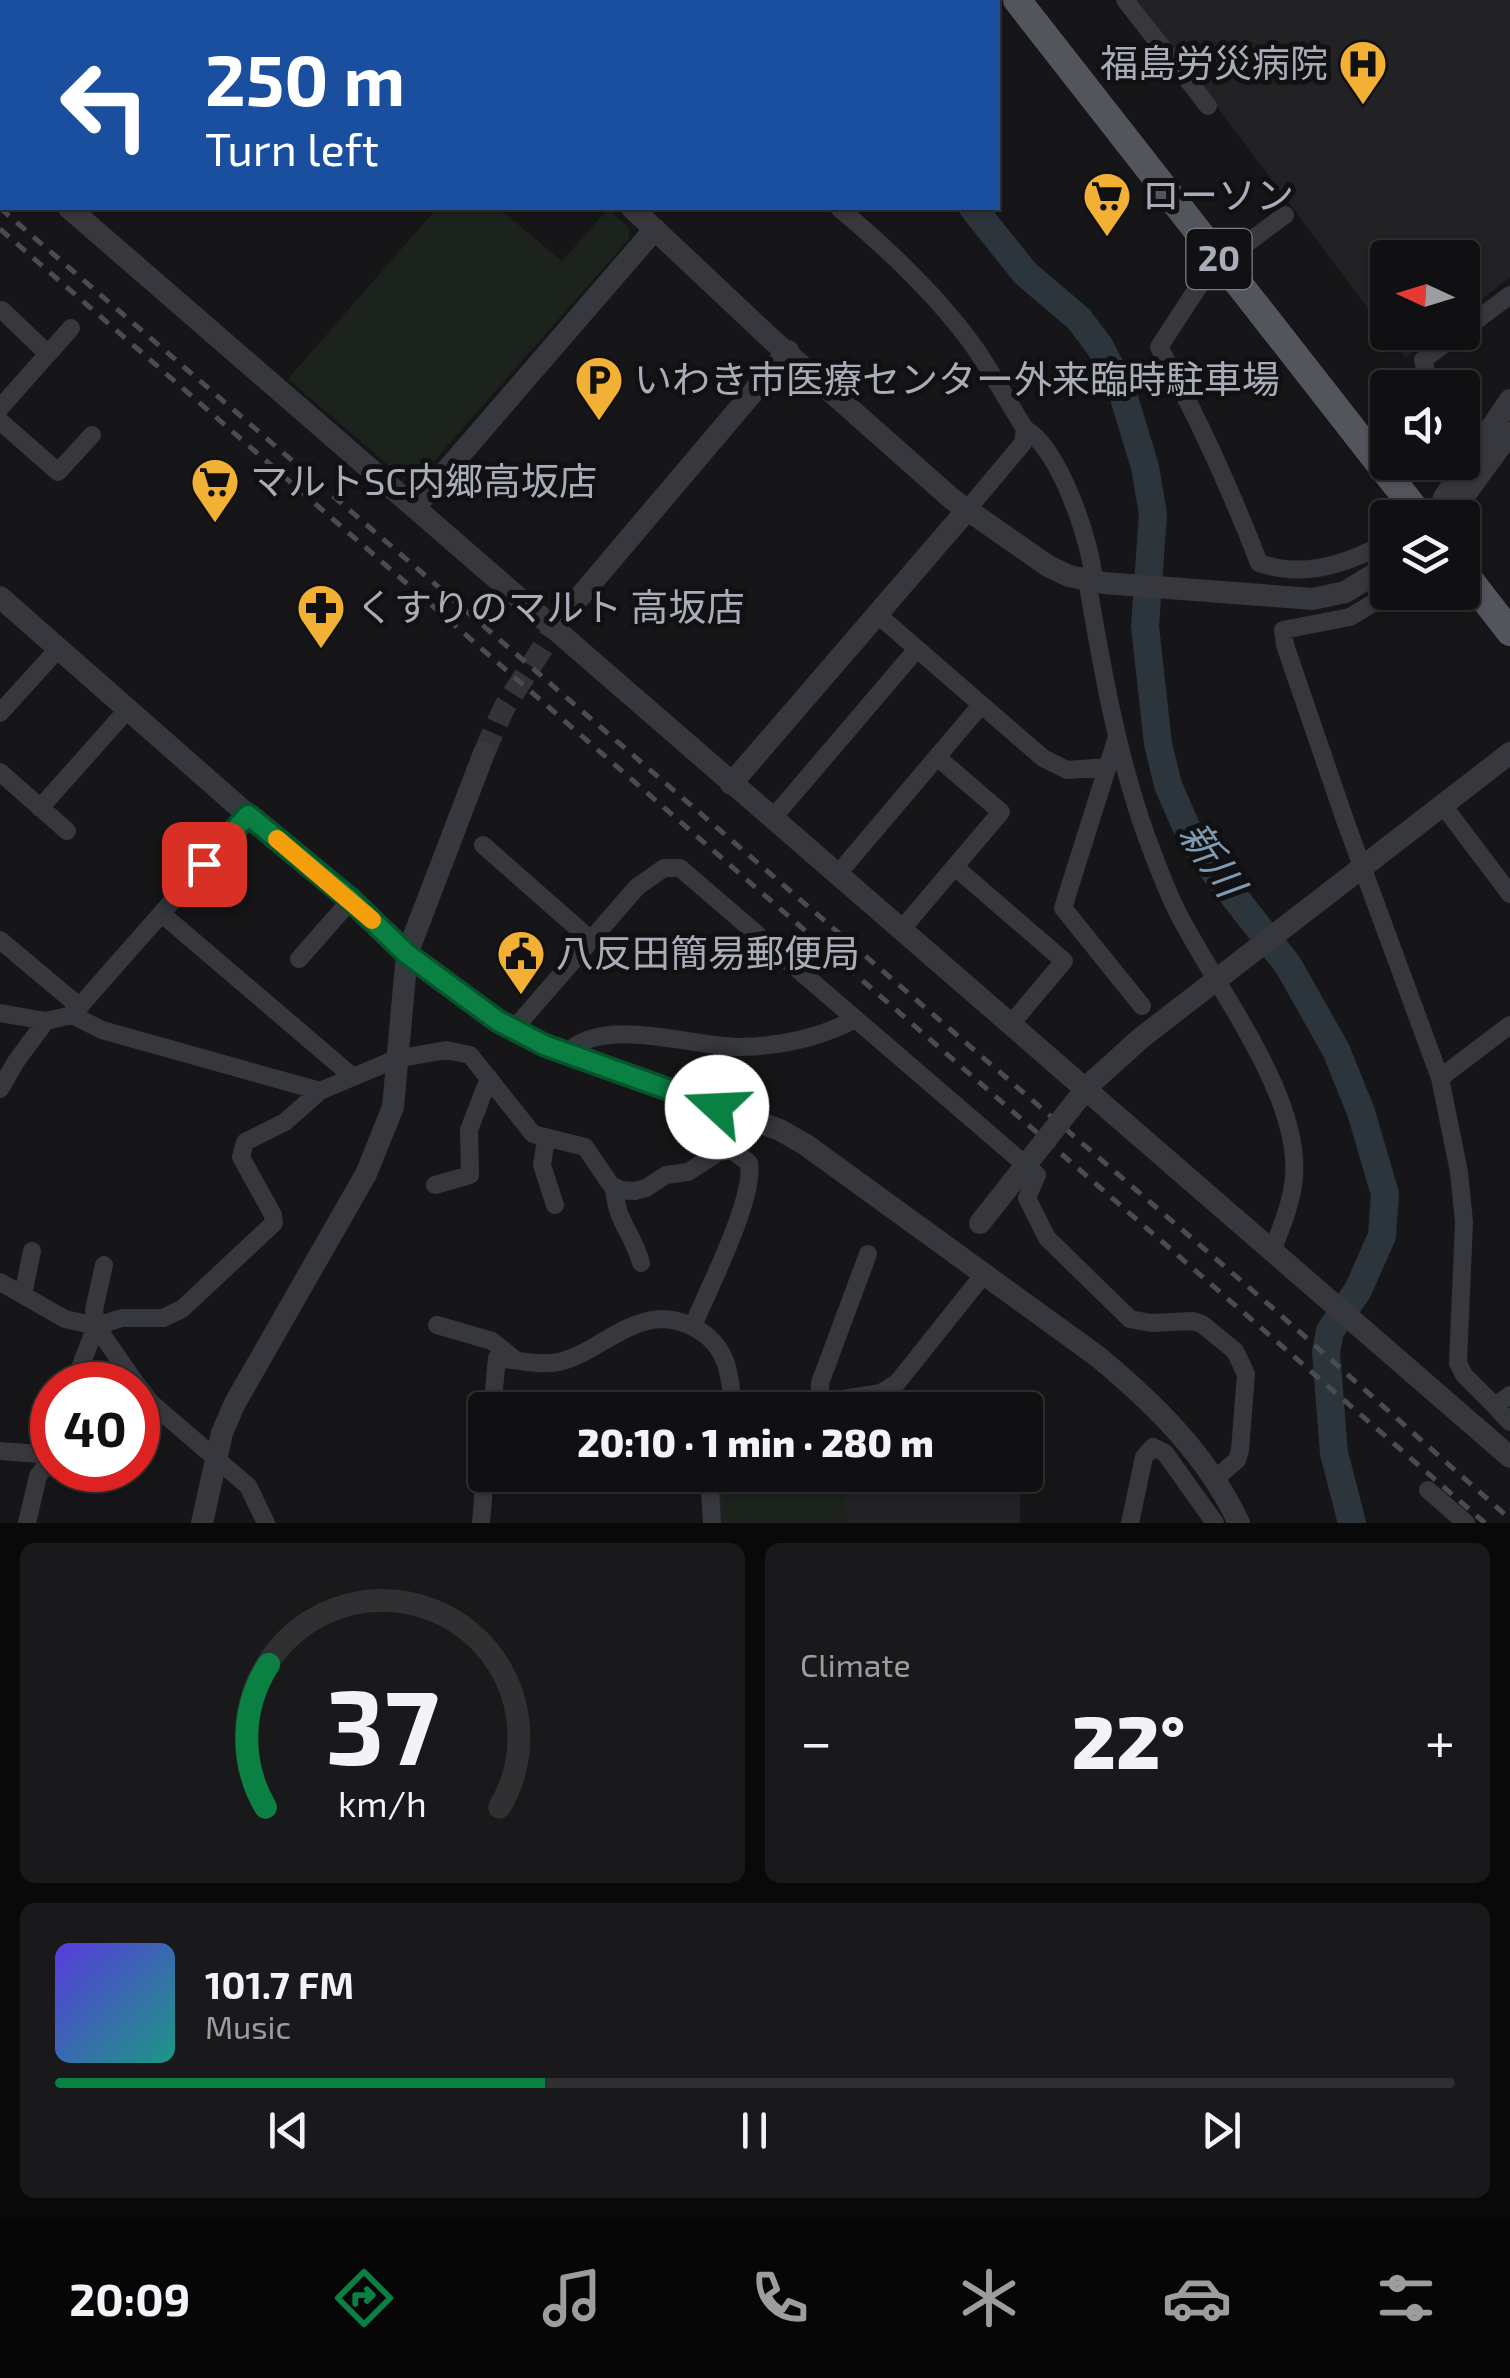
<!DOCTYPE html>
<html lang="en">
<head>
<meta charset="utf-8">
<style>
  :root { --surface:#101012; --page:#19191b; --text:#f1f3f6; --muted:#9c9d9f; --line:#303032; --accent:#0b8043 }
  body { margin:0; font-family:"Exo 2","Noto Sans JP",sans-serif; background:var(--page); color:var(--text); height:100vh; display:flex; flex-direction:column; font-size:38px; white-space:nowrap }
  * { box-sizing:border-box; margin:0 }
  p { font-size:32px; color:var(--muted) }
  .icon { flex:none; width:55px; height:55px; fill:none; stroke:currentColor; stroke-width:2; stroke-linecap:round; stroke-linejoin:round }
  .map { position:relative; height:1523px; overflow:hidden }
  .details { display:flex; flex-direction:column; gap:20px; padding:20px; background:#09090a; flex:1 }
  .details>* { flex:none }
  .hud { position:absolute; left:0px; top:0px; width:1000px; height:210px; box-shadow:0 2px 8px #0004,0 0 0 2px var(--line); background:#1a4fa0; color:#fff; overflow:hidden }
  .needle { width:65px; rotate:274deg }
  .controls { position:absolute; left:1370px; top:240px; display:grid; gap:20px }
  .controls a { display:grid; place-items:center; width:110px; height:110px; border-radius:10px; background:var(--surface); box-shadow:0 2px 8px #0004,0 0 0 2px var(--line); font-size:50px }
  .speed { position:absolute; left:30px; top:1362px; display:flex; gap:20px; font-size:50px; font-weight:700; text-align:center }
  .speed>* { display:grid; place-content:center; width:130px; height:130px; border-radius:50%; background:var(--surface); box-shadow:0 2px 8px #0004,0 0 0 2px var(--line); line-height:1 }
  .speed .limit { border:15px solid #d22; background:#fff; color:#111 }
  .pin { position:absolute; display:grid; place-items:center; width:85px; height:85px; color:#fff; margin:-42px; border-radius:20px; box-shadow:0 5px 15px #0006 }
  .me { position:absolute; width:110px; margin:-55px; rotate:290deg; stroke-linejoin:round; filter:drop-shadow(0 0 8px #0008) }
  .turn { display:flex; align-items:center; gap:35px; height:210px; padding:0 40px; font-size:45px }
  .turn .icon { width:130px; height:130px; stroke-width:2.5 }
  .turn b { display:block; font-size:70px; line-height:85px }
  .big { font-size:75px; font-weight:800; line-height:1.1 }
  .details .tile { flex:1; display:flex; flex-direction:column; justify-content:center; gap:15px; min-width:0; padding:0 35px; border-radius:15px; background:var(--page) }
  .details .dial { align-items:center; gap:0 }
  .dial svg { height:260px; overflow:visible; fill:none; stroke:var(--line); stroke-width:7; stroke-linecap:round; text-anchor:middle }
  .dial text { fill:var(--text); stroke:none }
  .song { display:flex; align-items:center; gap:30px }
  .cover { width:120px; height:120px; border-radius:15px; background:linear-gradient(135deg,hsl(250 70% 55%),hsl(170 70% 35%)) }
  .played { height:10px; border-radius:5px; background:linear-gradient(90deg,var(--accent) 35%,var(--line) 35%) }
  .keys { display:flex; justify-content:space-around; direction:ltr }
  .heat { display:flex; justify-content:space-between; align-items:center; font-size:55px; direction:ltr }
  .details .tiles { flex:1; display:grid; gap:20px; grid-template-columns:1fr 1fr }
  .tile:last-child { grid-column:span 2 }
  .trip { position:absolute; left:468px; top:1392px; width:575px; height:100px; border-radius:10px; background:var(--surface); box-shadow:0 2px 8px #0004,0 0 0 2px var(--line); font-weight:800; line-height:100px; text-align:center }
  .menu { display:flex; height:160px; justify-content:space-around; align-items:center; background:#060607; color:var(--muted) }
  .menu .icon { width:70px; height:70px }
  .menu .current { color:var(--accent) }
  .menu b { font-size:45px; color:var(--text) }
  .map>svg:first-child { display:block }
</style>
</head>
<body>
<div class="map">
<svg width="1510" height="1523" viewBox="0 0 1510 1523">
  <rect width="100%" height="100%" fill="#161618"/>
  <path fill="#222225" d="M1137 0H1510V277L1463 314 1462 258H1388V332L1438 333 1405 358Z
    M718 1475H1020V1523H720Z"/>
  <path fill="#1c231d" d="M437 208H498L562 261 608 209 628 227 629 239 419 478 406 480 288 379Z
    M722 1475H843L847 1523H724Z"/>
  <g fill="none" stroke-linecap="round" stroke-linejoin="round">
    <path stroke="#2c353c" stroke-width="28" d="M709 0 713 2
      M973 208 1025 273 1079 319 1100 347 1121 388 1145 467 1153 514 1145 626 1158 744 1168 785 1188 831 1214 871 1288 965 1336 1050 1361 1112 1385 1194 1382 1236 1358 1290 1330 1331 1326 1352 1334 1453 1352 1523"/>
    <path stroke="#333438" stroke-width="22" stroke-dasharray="22 11" stroke-linecap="butt" d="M484 753 504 708 561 619"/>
    <path stroke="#37383d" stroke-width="18" d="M510 0 515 2
      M912 0 915 2
      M1125 0 1208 106
      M932 2 935 0
      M839 208C888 249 938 296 975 348 993 374 1008 402 1025 429L1023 443 967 510
      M1285 215 1208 272 1159 347C1198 417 1230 488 1259 563 1300 577 1338 567 1376 548L1388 563
      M2 310 48 354
      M1462 331 1510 295
      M1431 388 1423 360 1460 332
      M0 408 71 328
      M0 421 58 472 92 435
      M1025 429C1059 447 1092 544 1094 582
      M1373 578 1385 596 1350 617 1283 630 1285 645 1346 823 1440 1078 1459 1172 1464 1222 1458 1363 1464 1375 1495 1406
      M1087 580C1102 668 1117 755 1147 838 1156 862 1165 887 1176 909 1212 983 1301 1093 1294 1177 1292 1202 1282 1225 1273 1249
      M878 615 1043 758 1067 770 1108 767
      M0 713 59 648
      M1117 737 1063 908 1142 1006
      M0 772 67 831
      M1442 804 1510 894
      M40 808 128 709
      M248 815 72 1015 102 1030 320 1091 396 1059 446 1050 470 1055 533 1134 585 1147 611 1185 621 1190 635 1191 646 1188 666 1175 688 1172 719 1152 732 1150 749 1163C755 1199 708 1289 693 1326
      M772 819 917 649
      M483 845 591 940
      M955 867 1064 961 1011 1024
      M837 875 981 705
      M162 914 353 1077
      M901 930 1001 812 937 757
      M0 940 80 1007
      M299 959 351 900
      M0 1013 46 1021
      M513 1030 637 887 664 868H680L1037 1175 1027 1198 1047 1238 1130 1319 1151 1323 1193 1321 1202 1324 1235 1351 1246 1374 1240 1450 1237 1460 1216 1478
      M567 1053C604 1014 695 1048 742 1047 781 1046 821 1037 856 1019
      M1440 1078 1510 1025
      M0 1089 17 1060 46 1021 72 1015
      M546 1139 542 1165 555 1205
      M435 1185 470 1175 469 1130 489 1078
      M614 1187C616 1222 633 1233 641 1263
      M104 1265 94 1310 96 1326 137 1385
      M0 1282 65 1319 96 1326 122 1318H163L182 1309 274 1223 273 1215 241 1157 245 1142 285 1122 320 1091
      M23 1295 32 1251
      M437 1325 492 1341 513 1358
      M84 1385 80 1368 96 1326
      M138 1386 150 1402 248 1486 266 1523
      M1510 1395 1495 1406 1510 1422
      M820 1403V1383L868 1254
      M492 1410 497 1358C516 1360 541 1366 559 1362 589 1355 614 1330 644 1322 676 1312 715 1331 726 1364 731 1378 731 1395 734 1410
      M774 1410 881 1393 897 1383 984 1274
      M0 1451 52 1455
      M709 1475 712 1523
      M1428 1490 1466 1523
      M27 1523 38 1476 52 1458
      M481 1523 485 1475
      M1130 1523 1144 1457 1153 1447 1165 1453 1215 1523"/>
    <path stroke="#37383d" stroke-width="22" d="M199 0 204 2
      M0 13 2 10
      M0 147 2 149
      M69 208 1510 1457
      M632 208 769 337 952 499 1048 566 1069 576 1104 583 1313 599 1345 592 1388 566
      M415 507 655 229
      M1437 518 1444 498 1510 400
      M1448 518 1510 433
      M0 597 248 815 351 900 407 954 498 1021 544 1045 780 1130 806 1145 1097 1356C1154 1403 1207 1455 1239 1523
      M561 619 788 351
      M731 784 967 510
      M1373 859 1510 753
      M202 1523 222 1433 235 1403 366 1174 393 1107 407 954 484 753"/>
    <path stroke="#53555c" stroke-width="28" d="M1017 0 1422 518
      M1462 570 1510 632"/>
    <path stroke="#4a4c52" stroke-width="5" stroke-dasharray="12 10" stroke-linecap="butt" d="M0 208 1275 1310 1510 1519
      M0 229 1485 1523"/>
    <path stroke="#37383d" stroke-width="22" d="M980 1223 1089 1085 1141 1038 1373 859"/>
  </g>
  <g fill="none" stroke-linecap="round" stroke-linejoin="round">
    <g stroke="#07532c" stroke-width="25">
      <path id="route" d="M204 864 248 815 351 900 407 954 498 1021 544 1045 717 1107"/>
    </g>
    <use href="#route" stroke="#0b8043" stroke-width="18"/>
    <path stroke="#f59e0b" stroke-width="18" d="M277 839 372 920"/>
  </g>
  <defs>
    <g id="hospital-pin" transform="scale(2.5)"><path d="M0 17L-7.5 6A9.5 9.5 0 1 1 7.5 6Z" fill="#f2b134" stroke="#111113"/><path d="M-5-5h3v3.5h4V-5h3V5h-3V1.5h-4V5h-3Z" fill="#111"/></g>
    <g id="supermarket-pin" transform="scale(2.5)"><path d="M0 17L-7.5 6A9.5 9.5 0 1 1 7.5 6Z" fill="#f2b134" stroke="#111113"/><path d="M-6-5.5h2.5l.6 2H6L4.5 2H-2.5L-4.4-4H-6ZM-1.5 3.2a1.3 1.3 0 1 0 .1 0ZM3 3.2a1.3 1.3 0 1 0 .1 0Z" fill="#111"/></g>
    <g id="parking-pin" transform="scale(2.5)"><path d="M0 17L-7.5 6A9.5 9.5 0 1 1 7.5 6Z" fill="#f2b134" stroke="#111113"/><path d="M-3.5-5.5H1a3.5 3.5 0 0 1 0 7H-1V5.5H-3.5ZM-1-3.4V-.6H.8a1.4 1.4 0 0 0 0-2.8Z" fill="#111"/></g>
    <g id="pharmacy-pin" transform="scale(2.5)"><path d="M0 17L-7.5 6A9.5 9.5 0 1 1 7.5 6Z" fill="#f2b134" stroke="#111113"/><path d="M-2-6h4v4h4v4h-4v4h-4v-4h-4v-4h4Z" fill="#111"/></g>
    <g id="civic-pin" transform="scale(2.5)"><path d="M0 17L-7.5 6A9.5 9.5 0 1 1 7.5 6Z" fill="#f2b134" stroke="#111113"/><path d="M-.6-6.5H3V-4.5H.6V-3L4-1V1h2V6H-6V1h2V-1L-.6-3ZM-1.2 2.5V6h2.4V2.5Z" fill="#111"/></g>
  </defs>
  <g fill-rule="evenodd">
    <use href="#hospital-pin" x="1363" y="64"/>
    <use href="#supermarket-pin" x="1107" y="196"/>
    <use href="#parking-pin" x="599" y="380"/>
    <use href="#supermarket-pin" x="215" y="482"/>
    <use href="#pharmacy-pin" x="321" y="608"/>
    <use href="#civic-pin" x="521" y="954"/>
  </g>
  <g text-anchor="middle" stroke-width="10" stroke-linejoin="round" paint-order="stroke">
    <rect fill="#111113" stroke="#7b7e86" stroke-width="2.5" x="1186.5" y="229" width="65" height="60" rx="8"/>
    <g font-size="35" font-weight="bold" fill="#a8adb8">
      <text x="1219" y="271">20</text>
    </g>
    <g font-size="38" fill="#a8adb8" stroke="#111113" text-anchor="start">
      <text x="1328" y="77" text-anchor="end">福島労災病院</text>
      <text x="1142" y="209">ローソン</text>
      <text x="634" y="393">いわき市医療センター外来臨時駐車場</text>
      <text x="250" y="495">マルトSC内郷高坂店</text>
      <text x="356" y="621">くすりのマルト 高坂店</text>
      <text x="556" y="967">八反田簡易郵便局</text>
    </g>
    <g font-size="40" font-style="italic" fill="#7f9bb3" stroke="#111113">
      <text transform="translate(1212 859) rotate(56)" y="14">新川</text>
    </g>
  </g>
</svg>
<div class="controls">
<a><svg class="needle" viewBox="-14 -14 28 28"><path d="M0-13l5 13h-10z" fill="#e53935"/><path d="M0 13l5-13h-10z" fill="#9c9d9f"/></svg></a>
<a><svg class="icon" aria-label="sound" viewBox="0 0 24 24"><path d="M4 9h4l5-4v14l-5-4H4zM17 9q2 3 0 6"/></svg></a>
<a><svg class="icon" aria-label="layers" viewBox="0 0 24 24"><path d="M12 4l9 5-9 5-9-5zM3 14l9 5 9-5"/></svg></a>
</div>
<div class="speed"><div class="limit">40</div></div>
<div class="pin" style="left:204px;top:864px;background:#d93025"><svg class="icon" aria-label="arrive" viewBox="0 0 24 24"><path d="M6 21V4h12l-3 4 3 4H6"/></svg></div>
<svg class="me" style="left:717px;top:1107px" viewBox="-20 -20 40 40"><circle r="19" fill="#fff"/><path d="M0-13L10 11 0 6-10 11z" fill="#0b8043"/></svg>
<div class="trip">20:10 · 1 min · 280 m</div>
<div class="hud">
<div class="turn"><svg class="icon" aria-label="left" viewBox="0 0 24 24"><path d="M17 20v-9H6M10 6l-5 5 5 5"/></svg><div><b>250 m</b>Turn left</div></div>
</div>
</div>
<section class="details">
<div class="tiles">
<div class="tile dial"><svg viewBox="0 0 100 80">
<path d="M14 69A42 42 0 1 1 86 69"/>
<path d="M14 69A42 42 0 0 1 15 25" stroke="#0b8043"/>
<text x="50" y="56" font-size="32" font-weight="700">37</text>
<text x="50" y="72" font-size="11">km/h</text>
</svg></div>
<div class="tile"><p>Climate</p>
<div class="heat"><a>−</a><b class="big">22°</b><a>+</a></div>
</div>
<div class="tile">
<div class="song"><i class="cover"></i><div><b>101.7 FM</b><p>Music</p></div></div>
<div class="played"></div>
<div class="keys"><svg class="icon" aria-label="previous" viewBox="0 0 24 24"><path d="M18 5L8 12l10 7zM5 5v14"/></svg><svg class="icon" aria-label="pause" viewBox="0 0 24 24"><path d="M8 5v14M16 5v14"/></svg><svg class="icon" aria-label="next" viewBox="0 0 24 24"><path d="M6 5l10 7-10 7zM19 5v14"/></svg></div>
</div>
</div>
</section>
<nav class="menu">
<b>20:09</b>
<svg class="icon current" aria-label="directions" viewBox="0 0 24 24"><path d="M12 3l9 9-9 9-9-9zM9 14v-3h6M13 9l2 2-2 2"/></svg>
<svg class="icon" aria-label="music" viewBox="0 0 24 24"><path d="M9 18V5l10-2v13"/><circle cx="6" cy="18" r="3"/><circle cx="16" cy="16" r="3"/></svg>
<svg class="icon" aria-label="phone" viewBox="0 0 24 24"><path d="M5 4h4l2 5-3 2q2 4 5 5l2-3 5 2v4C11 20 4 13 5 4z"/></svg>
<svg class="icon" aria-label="climate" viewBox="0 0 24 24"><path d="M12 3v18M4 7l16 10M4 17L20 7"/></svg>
<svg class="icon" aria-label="car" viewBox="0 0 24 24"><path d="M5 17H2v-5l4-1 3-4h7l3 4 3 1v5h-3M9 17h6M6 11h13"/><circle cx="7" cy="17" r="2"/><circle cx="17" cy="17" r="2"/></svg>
<svg class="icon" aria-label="filters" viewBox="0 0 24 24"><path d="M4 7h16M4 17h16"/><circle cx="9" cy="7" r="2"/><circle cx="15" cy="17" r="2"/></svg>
</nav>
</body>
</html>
